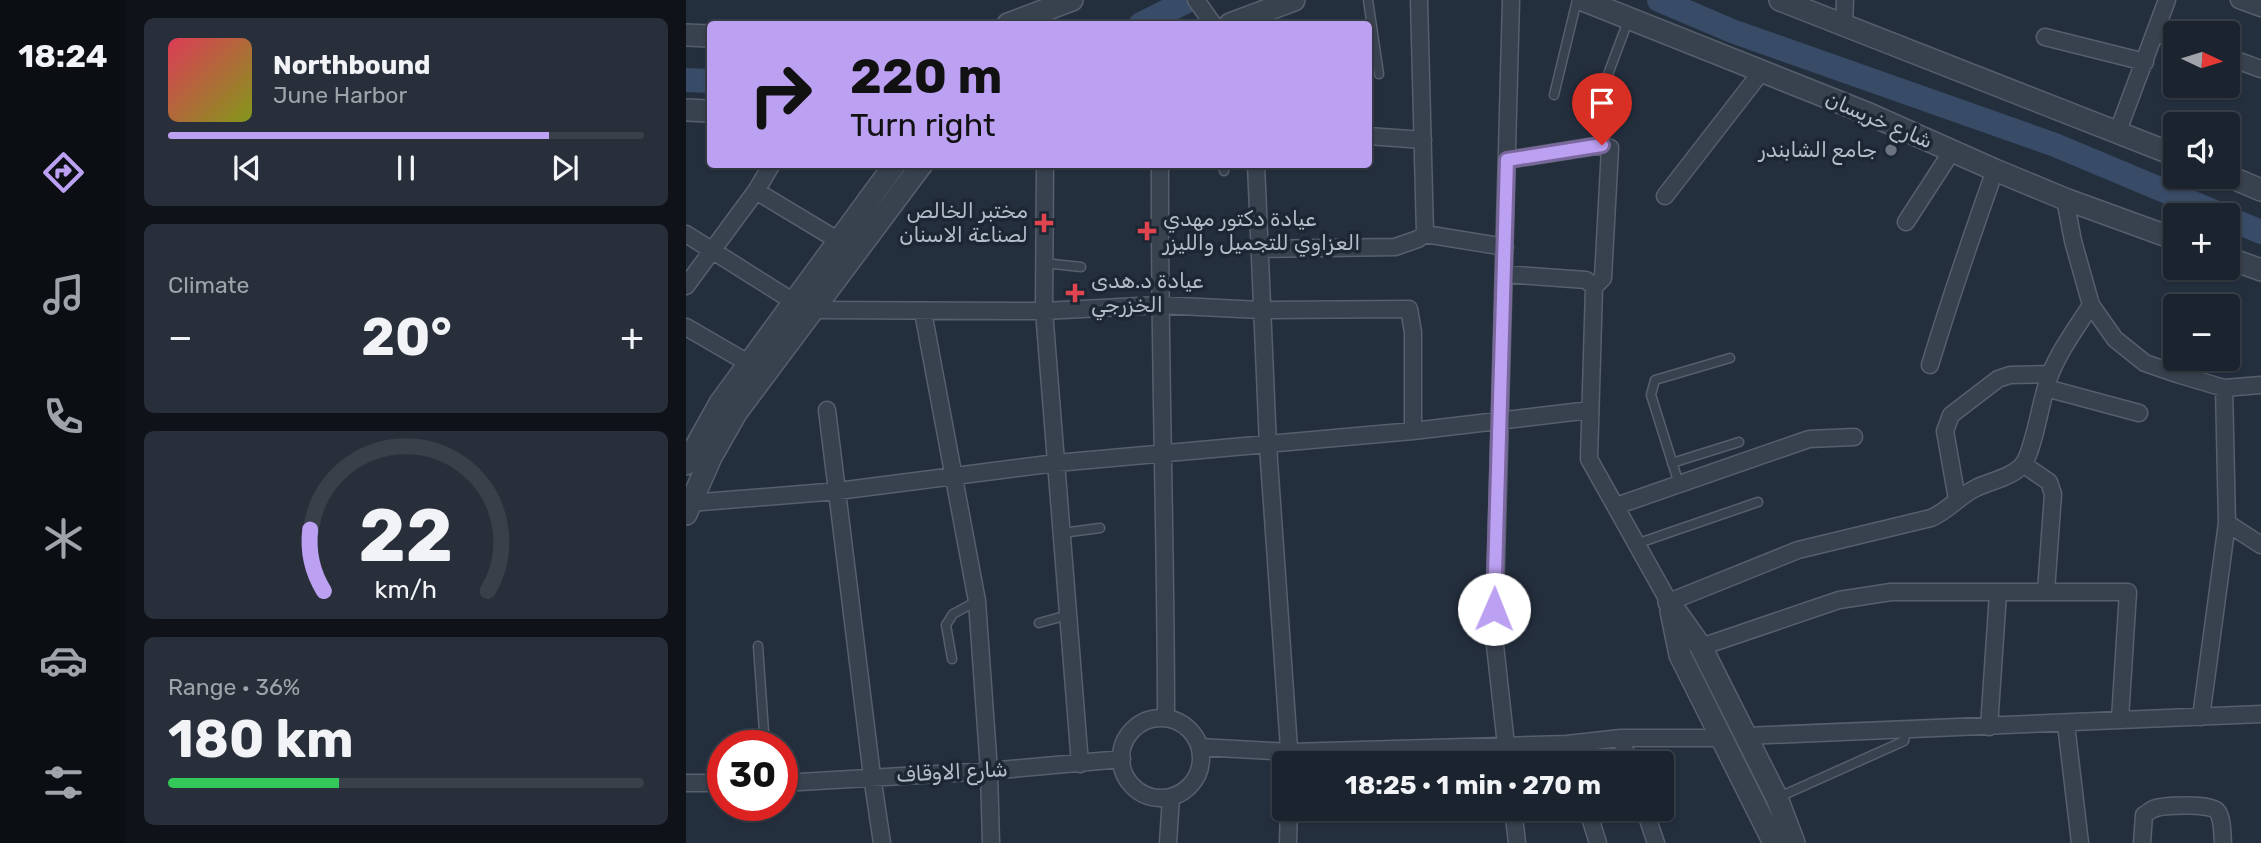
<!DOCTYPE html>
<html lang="en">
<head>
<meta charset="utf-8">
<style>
  :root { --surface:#1b232e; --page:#282f3a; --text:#f1f3f6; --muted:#a0a4aa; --line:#39404a; --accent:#bca0f2 }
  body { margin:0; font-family:Rubik,Vazirmatn,sans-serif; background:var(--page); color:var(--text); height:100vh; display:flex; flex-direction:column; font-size:26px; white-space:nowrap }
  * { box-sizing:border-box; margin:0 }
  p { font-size:23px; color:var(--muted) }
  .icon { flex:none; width:38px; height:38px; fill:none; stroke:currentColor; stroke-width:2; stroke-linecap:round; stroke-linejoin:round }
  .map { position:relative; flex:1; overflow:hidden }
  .side { display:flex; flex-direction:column; gap:18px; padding:18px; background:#0f1319; width:560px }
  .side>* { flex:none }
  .top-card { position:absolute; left:21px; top:21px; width:665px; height:147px; border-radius:7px; box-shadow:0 2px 5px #0004,0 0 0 2px var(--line); background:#bca0f2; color:#111; overflow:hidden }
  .needle { width:46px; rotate:94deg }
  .fabs { position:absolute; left:1477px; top:21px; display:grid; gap:14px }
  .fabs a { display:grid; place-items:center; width:77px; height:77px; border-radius:7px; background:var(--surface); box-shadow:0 2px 5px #0004,0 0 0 2px var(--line); font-size:35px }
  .speed { position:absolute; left:21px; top:730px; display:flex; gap:14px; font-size:35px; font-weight:700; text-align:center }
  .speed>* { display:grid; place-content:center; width:91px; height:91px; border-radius:50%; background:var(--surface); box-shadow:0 2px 5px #0004,0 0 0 2px var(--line); line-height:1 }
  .speed .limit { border:10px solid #d22; background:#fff; color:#111 }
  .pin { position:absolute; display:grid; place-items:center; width:60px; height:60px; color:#fff; margin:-72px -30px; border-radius:50% 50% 50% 0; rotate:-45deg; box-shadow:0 0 7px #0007 }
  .pin .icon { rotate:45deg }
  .me { position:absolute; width:77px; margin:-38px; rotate:1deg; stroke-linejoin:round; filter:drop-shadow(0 0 5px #0008) }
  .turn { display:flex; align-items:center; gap:24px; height:147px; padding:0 28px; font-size:32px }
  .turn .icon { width:91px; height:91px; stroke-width:2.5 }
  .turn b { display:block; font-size:49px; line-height:60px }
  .big { font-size:52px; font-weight:700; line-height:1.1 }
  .side .card { flex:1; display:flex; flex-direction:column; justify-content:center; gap:10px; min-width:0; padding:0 24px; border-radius:10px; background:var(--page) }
  .side .dial { align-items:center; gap:0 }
  .dial svg { height:182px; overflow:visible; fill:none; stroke:var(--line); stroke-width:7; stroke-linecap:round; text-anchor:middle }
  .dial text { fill:var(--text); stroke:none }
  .song { display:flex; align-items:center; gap:21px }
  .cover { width:84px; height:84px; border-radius:10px; background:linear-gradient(135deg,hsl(350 70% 55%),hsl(70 70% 35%)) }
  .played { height:7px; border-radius:4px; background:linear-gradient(90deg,var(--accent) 80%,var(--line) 80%) }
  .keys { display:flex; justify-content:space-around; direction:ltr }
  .heat { display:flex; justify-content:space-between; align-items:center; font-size:38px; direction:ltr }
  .charge { height:10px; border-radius:5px; background:linear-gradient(90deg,#34c759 36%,var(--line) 0) }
  .trip { position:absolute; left:586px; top:751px; width:402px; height:70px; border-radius:7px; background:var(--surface); box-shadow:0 2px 5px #0004,0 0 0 2px var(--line); font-weight:700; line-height:70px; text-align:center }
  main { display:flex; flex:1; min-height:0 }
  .menu { display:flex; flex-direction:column; width:126px; justify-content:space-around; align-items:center; background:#0b0e12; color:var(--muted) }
  .menu .icon { width:49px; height:49px }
  .menu .selected { color:var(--accent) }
  .menu b { font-size:32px; color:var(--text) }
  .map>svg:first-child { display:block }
</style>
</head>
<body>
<main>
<nav class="menu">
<b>18:24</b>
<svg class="icon selected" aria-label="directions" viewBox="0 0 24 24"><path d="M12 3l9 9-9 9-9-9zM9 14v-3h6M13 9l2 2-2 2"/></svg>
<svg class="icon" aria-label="music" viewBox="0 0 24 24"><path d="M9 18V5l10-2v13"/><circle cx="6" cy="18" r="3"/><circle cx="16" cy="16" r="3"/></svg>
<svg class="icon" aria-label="phone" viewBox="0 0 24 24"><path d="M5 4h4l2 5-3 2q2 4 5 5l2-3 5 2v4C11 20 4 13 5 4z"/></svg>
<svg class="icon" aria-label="climate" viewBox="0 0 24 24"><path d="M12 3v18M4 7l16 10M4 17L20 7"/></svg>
<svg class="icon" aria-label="car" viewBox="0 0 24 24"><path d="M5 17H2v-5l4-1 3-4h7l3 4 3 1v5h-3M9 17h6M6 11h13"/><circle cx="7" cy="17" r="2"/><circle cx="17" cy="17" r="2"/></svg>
<svg class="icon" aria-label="filters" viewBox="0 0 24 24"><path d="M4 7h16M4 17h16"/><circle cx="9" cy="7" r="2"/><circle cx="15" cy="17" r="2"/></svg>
</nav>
<section class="side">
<div class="card">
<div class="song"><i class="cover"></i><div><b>Northbound</b><p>June Harbor</p></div></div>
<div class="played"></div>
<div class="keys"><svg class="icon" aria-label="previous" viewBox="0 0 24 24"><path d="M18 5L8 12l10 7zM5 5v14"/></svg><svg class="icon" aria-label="pause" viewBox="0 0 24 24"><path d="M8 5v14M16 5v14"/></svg><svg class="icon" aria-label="next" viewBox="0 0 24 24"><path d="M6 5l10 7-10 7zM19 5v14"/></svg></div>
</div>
<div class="card"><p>Climate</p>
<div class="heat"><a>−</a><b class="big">20°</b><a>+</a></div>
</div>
<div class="card dial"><svg viewBox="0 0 100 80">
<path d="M14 69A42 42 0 1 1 86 69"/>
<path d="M14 69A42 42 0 0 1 8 42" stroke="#bca0f2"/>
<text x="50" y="56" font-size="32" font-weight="700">22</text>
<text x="50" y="72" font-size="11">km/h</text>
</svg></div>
<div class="card"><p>Range · 36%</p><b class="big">180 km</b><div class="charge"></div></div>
</section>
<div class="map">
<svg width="1575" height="843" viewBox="0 0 1575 843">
  <rect width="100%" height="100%" fill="#242f3e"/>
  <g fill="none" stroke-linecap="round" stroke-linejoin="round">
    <path stroke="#394c67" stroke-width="24" d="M973 0 1046 31 1369 145 1536 215
      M455 24 503 0
      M0 80 24 81
      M1542 218 1575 232"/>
    <g stroke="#565f6c" stroke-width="11">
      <path id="service" d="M682 0 693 74
        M868 95 891 0
        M909 109 942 21
        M537 164 538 171
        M358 263 395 267
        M986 463 1053 442
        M993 484 965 395 969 380 1044 358
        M376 533 414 528
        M950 544 1072 502
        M353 623 382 615
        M72 646 79 746
        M266 659 260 625 267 614 291 601
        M1093 797 1218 741 1220 730"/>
    </g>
    <g stroke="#565f6c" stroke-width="19">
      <path id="minor" d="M510 0 527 24
        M733 0 739 234
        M1553 0 1575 8
        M1158 25 1159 0
        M1469 33 1489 40
        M1359 37 1459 62
        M1542 57 1575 69
        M1432 131 1481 0
        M682 136 737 140
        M821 160 916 145 924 148 917 278 908 287 903 459 983 602 1112 550 1245 518C1262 511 1273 496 1290 488 1304 481 1328 477 1338 463 1349 446 1355 397 1364 375 1373 351 1391 327 1405 305
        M359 164 358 311 394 764
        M474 164C473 349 480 533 480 718
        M570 164 582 446 604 763
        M70 191 153 241
        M979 196 1076 71
        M1379 199 1387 241 1405 305 1429 339 1459 363 1491 374 1538 388 1575 385
        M1220 222 1266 151
        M0 234 108 302
        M572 249 709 247 732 239 739 234 819 247
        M819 274 900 280 908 287
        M0 286 70 191 86 164
        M128 310 358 311 473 305 575 310 723 309 727 332V431
        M237 312 291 601 303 771 305 843
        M0 327 62 363
        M1244 365C1264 299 1286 235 1309 170
        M1360 388 1453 413
        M141 410 186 776 196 843
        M1337 464 1363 482 1367 494 1360 591
        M1271 499 1259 431 1265 415 1312 379 1324 375 1364 374
        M4 503 152 491 370 463 727 431 904 410
        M930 506 1123 439 1168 437
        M1541 523 1575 545
        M1015 647 1153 600 1205 592H1442L1434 719
        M1515 717 1541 523 1538 388
        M435 758a40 40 0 1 1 80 0a40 40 0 1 1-80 0Z
        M1380 724 1394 843
        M1303 727 1312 593
        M1060 736 1575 714
        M935 738 943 763
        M881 744 887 763
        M514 747 604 752 881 744 935 738H1038
        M822 763 808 636 825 0
        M0 783H37
        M96 783 303 771 436 759
        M827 808 831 843
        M901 808 912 843
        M958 808 970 843
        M482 843 485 797
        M602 843 603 808
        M1456 843 1458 815C1459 815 1466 809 1467 809 1477 805 1525 803 1531 811 1537 818 1536 834 1537 843"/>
    </g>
    <g stroke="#565f6c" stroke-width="24">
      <path id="tertiary" d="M897 0 1183 114 1309 170 1379 199 1489 239
        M1094 0 1489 155
        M322 24 386 0
        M544 24 608 0
        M0 35 24 36
        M0 110 24 111
        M1542 176 1575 190
        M1542 258 1575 270
        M0 464 34 403 209 164
        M0 514 25 457 50 413 236 164
        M983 602 1015 647 1091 798 1108 843
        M985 611 994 655 1088 843"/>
    </g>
    <use href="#service" stroke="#38414e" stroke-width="8"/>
    <use href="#minor" stroke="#38414e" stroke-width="16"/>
    <use href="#tertiary" stroke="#38414e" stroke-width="21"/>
  </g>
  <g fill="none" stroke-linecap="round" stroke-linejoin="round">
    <g stroke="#7a689d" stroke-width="18">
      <path id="route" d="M808 609 821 160 916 145"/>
    </g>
    <use href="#route" stroke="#bca0f2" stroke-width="12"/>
  </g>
  <circle fill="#6b7280" stroke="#1d2633" stroke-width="2.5" cx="1205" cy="150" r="7"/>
  <g fill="#e0444e" stroke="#1d2633" stroke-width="2.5">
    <path d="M354.5 212.5h7v7h7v7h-7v7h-7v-7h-7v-7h7z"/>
    <path d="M457.5 220.5h7v7h7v7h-7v7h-7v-7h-7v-7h7z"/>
    <path d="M385.5 282.5h7v7h7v7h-7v7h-7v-7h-7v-7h7z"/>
  </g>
  <g text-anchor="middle" stroke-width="7" stroke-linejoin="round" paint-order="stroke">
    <g font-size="21" fill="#b4bcc9" stroke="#1d2633">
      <text transform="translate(1193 120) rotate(23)" y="7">شارع خريسان</text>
      <text transform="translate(266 772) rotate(-3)" y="7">شارع الاوقاف</text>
    </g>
    <g font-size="21" fill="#b4bcc9" stroke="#1d2633" text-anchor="end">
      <text x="1191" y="157">جامع الشابندر</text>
      <text x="342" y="218">مختبر الخالص<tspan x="342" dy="24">لصناعة الاسنان</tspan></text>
      <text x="477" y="226" text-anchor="start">عيادة دكتور مهدي<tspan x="477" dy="24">العزاوي للتجميل والليزر</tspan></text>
      <text x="405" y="288" text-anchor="start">عيادة د.هدى<tspan x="405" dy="24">الخزرجي</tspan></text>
    </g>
  </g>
</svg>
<div class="fabs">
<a><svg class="needle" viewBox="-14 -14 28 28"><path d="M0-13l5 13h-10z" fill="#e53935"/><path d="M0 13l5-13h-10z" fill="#a0a4aa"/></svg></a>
<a><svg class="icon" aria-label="sound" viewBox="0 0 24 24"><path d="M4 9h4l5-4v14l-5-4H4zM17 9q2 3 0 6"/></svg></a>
<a>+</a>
<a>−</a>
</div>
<div class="speed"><div class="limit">30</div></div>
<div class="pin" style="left:916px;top:145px;background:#d93025"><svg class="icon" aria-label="arrive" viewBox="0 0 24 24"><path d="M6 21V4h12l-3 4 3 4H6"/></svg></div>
<svg class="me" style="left:808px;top:609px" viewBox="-20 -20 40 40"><circle r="19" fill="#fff"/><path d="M0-13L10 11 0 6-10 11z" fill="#bca0f2"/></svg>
<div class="trip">18:25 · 1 min · 270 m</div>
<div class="top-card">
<div class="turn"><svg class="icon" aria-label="right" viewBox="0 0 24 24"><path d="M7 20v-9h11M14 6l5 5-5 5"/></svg><div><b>220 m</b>Turn right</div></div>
</div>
</div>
</main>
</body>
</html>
